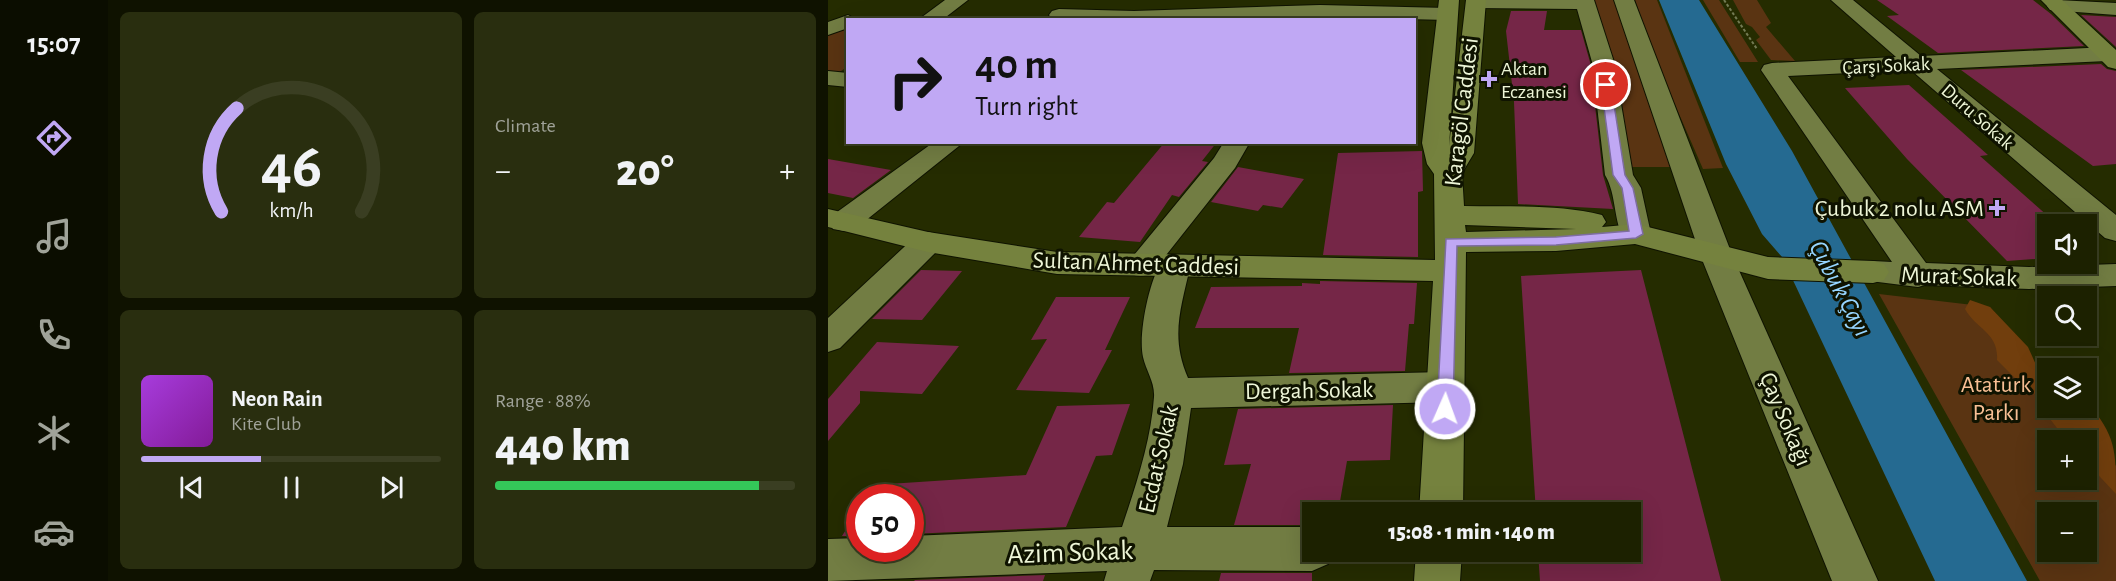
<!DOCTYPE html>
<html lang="en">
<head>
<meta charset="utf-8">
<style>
  :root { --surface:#1c2100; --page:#292e0f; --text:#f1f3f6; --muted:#a0a399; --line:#3a3e22; --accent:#c0a8f4 }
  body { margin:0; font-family:"Alegreya Sans",sans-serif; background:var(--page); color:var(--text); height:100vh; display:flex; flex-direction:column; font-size:22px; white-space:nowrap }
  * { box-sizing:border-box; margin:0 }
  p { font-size:20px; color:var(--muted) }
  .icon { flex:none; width:33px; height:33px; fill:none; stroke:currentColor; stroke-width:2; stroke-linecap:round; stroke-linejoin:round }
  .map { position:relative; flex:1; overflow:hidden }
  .drawer { display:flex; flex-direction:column; gap:12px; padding:12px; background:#0f1200; width:720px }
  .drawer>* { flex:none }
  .hud { position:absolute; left:18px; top:18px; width:570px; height:126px; border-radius:0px; box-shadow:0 6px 24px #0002,0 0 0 2px var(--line); background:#c0a8f4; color:#111; overflow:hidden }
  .tools { position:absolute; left:1209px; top:214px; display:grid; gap:12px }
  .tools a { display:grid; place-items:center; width:60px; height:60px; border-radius:0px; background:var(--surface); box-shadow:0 6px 24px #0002,0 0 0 2px var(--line); font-size:30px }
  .speed { position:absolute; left:18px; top:484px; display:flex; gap:12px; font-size:30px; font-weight:700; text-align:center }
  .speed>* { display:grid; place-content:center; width:78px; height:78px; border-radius:50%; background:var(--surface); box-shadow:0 6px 24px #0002,0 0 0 2px var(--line); line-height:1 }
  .speed .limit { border:9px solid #d22; background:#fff; color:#111 }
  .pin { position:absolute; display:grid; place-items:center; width:51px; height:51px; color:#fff; margin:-26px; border:3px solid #fff; border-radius:50%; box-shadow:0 2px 6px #0007 }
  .me { position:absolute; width:66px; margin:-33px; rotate:2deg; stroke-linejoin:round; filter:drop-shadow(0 0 4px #0008) }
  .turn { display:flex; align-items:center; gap:21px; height:126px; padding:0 30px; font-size:27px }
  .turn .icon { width:78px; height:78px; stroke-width:2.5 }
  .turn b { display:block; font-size:42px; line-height:51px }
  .big { font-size:45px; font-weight:800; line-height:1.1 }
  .drawer .card { flex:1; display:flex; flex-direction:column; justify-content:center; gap:9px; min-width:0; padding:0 21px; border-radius:9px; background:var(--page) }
  .drawer .dial { align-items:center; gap:0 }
  .dial svg { height:156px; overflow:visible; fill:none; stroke:var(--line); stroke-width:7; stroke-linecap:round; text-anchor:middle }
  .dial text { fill:var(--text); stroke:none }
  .song { display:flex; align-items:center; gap:18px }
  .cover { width:72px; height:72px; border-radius:9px; background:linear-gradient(135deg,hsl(280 70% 55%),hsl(290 70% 35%)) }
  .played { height:6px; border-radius:3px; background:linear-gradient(90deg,var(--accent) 40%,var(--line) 40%) }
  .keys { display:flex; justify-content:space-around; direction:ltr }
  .heat { display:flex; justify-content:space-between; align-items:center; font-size:33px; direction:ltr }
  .charge { height:9px; border-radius:4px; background:linear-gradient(90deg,#34c759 88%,var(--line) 0) }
  .drawer .tiles { flex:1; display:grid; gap:12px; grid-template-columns:repeat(2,1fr) }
  .trip { position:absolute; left:474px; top:502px; width:339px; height:60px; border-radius:0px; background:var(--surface); box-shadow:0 6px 24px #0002,0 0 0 2px var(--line); font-weight:800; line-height:60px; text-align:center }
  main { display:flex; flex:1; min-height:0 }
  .dock { display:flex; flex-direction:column; width:108px; justify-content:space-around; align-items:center; background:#0b0d00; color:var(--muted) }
  .dock .icon { width:42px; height:42px }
  .dock .on { color:var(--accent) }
  .dock b { font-size:27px; color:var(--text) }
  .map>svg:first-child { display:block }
</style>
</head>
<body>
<main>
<nav class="dock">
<b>15:07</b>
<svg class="icon on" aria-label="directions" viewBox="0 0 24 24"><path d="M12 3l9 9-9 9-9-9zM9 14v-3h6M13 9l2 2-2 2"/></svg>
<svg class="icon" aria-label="music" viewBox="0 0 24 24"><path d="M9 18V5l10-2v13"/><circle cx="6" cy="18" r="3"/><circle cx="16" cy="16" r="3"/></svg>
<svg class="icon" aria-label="phone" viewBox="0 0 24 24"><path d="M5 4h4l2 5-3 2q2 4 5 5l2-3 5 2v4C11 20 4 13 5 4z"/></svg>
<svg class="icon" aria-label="climate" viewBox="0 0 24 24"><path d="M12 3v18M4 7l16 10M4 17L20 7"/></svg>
<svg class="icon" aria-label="car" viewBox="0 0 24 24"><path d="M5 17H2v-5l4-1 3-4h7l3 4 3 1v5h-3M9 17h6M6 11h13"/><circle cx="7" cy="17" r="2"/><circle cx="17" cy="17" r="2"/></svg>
</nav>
<section class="drawer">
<div class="tiles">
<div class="card dial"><svg viewBox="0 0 100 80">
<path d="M14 69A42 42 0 1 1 86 69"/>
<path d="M14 69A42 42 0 0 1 22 16" stroke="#c0a8f4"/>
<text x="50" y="56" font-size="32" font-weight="700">46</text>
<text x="50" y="72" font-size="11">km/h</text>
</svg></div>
<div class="card"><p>Climate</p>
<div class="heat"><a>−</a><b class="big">20°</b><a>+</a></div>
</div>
<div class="card">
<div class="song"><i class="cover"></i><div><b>Neon Rain</b><p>Kite Club</p></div></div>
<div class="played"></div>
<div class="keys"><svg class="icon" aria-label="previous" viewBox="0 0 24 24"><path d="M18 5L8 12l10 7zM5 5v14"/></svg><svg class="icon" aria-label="pause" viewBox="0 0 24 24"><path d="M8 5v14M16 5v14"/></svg><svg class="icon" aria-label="next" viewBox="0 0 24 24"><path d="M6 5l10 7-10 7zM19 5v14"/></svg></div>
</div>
<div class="card"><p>Range · 88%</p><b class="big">440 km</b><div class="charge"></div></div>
</div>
</section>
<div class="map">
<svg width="1288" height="581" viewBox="0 0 1288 581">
  <rect width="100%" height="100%" fill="#252c00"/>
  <path fill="#5a3412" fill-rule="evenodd" d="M762 0H786L845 167H798Z
    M807 0H829L895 168 875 169 831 68Z
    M875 0H891L930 62H912Z
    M905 0H929L943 23 938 27 967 61 943 60 928 40 932 37 924 27 918 24Z
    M19 22V67L7 75 0 74V30Z
    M1051 294 1162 307 1219 380 1220 408H1242L1288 466V581H1212ZM1220 441H1258V480H1220ZM1220 513H1258V552H1220Z"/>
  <path fill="#713e0d" d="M1142 300 1162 307 1200 347 1209 367 1219 375V392L1203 394 1169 360C1171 333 1148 329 1137 309Z
    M1259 402C1288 436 1288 450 1288 494L1259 463 1258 441H1239L1222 419 1223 408H1258Z"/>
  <path fill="#256a91" d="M831 0H871L964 151 1199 581H1107L954 257 934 234 898 164Z"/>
  <path fill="#752647" d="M1049 0H1205L1223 14 1256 46 1110 53 1059 16 1071 15Z
    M683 11H719L716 30H753L762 62 775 175 785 209 690 204 686 102 678 31Z
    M1253 15 1288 17V47Z
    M1273 64 1279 69 1288 71V164L1265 166 1133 70Z
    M1081 85 1160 155 1152 156 1230 225H1220V258L1179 261 1079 159 1017 88Z
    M337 142H389L374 161 380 162 351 197 344 195 312 242 251 237 279 202 286 203Z
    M594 151 595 191 590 192V257L495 255 510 153Z
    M0 159 63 170 25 198 0 193Z
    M410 167 476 179 454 208 435 205 430 211 383 202Z
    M93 270 134 271 94 320 44 319Z
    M813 270 893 581H712L710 552H802V513H708L693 276Z
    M492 281 589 283 586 324H581L577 371 461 373 471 328H367L383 287 474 286V283L492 284Z
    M228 297H302L277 350H284L261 393 188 390 219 339 203 340Z
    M49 342 131 346 94 394 32 391V403L0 441V399Z
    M302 404 284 455 268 456 238 527 82 534V498H37L45 485 198 475 229 406Z
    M565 405 562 460 519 461 510 513H484V525H406L423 464 396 465 410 409Z
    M32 507V536H14Z
    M393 573H484V581H391Z
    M217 575 215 581H86L87 580Z"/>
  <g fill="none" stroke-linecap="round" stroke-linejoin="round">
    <g stroke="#0f1300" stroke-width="2">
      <path id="street" d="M117 0H140L114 20H90Z
        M640 0H766L786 62 805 175 813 188 823 234 819 241 808 244 797 241C785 222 789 195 777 175L764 62 749 9 648 8 641 6Z
        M786 0H806L905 257 1050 581H1004L873 257Z
        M1003 0H1025L1093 56 1279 47 1287 49 1288 57 1279 61 1109 69 1288 215V241L1277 238 1083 70 960 76 1098 263 1201 267 1288 264V286L1201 289 1097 285 1090 287 1034 280 1029 272 1034 264 1045 261 1064 262 933 70 936 65 944 63 1068 57Z
        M1229 0 1288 3V15L1222 10 1219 6Z
        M492 5 620 8 627 10 630 14 627 18 620 20 492 17 225 20 221 15 224 11 231 9 306 11Z
        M20 15 29 20H20V28L0 35V22Z
        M0 71 20 73V87L0 85Z
        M106 142H136L27 229 16 231 5 229 1 222 5 215Z
        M396 142H422L407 168 335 259 346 256 357 259 362 267C353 308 342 337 360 378L617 372 630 376 636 387 630 398 617 402 363 408 355 464 339 527H484V552H505L500 564 484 571 326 570 322 581H276L279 571 0 581V539L32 538V549H82V536L294 527C308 485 323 441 326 397 327 382 318 371 315 357 310 334 321 282 333 263 323 275 317 278 302 274L297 266 386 158Z
        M100 232 111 235 115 242 111 249 12 348 0 352V318L89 235Z"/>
    </g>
    <g stroke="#0f1300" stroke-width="2">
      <path id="secondary" d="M611 0H631L621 146 638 0H658L646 153 634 173 636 206C681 207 730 204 774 215L778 222 774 227 808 224 940 257 1045 261 1056 264 1061 272 1056 280 1045 283 940 279 807 244 728 251 638 252 635 513H591L605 281 229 274 100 252 0 227V209L100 232 229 252 607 260 606 174 599 164 594 143ZM637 225 748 229 638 232Z
        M1213 0H1234L1288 50V69L1280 67Z
        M588 552H634L632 581H586Z"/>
    </g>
    <path stroke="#737a53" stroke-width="2" stroke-dasharray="3 2" stroke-linecap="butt" d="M896 0 929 49"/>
    <use href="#street" fill="#727d43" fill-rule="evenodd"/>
    <use href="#secondary" fill="#75823e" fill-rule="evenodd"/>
  </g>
  <path fill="#c0a8f4" stroke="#7d6d9f" stroke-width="1.5" d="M778 82 783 85 797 175 805 188 815 234 808 238 728 245 629 246 625 409 617 415 611 413 609 409 618 239 728 237 801 231 794 188 785 175 773 85Z"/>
  <g fill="#c0a8f4" stroke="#0f1300" stroke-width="2">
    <path d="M658 70h6v6h6v6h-6v6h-6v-6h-6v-6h6z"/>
    <path d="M1166 199h6v6h6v6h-6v6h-6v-6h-6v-6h6z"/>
  </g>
  <g text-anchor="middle" stroke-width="6" stroke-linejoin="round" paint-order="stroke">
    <g font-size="20" fill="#eef6d7" stroke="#0f1300">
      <text transform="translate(1058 65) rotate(-3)" y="7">Çarşı Sokak</text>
      <text transform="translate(1150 116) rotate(41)" y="7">Duru Sokak</text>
    </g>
    <g font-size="20" fill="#eef6d7" stroke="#0f1300" text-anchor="start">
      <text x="673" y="75">Aktan<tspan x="673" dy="23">Eczanesi</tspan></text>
    </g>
    <g font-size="24" fill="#eef6d7" stroke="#0f1300">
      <text transform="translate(633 112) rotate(-83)" y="8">Karagöl Caddesi</text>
      <text transform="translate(308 263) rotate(2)" y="8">Sultan Ahmet Caddesi</text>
      <text transform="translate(1131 276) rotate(2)" y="8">Murat Sokak</text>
      <text transform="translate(481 390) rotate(-1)" y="8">Dergah Sokak</text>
      <text transform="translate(958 419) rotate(67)" y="8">Çay Sokağı</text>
      <text transform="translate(330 459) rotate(-77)" y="8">Ecdat Sokak</text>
    </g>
    <g font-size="24" fill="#eef6d7" stroke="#0f1300" text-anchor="end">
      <text x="1156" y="216">Çubuk 2 nolu ASM</text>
    </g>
    <g font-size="24" fill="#f8bf94" stroke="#0f1300">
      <text x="1168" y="392">Atatürk<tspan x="1168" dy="28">Parkı</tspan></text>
    </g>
    <g font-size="26" font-style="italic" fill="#96d5ff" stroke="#0f1300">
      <text transform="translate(1013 288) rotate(62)" y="9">Çubuk Çayı</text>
    </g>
    <g font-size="28" fill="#eef6d7" stroke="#0f1300">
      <text transform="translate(242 551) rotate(-2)" y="10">Azim Sokak</text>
    </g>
  </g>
</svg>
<div class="tools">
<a><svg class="icon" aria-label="sound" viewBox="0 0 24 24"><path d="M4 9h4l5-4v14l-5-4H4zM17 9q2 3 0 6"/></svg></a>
<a><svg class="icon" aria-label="search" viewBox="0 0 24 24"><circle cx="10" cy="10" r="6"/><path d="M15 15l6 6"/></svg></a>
<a><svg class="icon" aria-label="layers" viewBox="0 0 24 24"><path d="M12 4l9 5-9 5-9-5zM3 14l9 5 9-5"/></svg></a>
<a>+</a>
<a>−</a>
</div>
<div class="speed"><div class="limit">50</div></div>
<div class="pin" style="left:778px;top:85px;background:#d93025"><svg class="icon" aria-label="arrive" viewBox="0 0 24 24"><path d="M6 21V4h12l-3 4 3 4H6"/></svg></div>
<svg class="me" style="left:617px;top:409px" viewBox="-20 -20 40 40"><circle r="17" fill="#c0a8f4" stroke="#fff" stroke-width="3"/><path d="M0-11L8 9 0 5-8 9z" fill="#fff"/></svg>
<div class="trip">15:08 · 1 min · 140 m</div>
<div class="hud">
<div class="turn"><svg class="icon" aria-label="right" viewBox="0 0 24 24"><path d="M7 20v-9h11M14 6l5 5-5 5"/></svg><div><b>40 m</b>Turn right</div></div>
</div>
</div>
</main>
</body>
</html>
